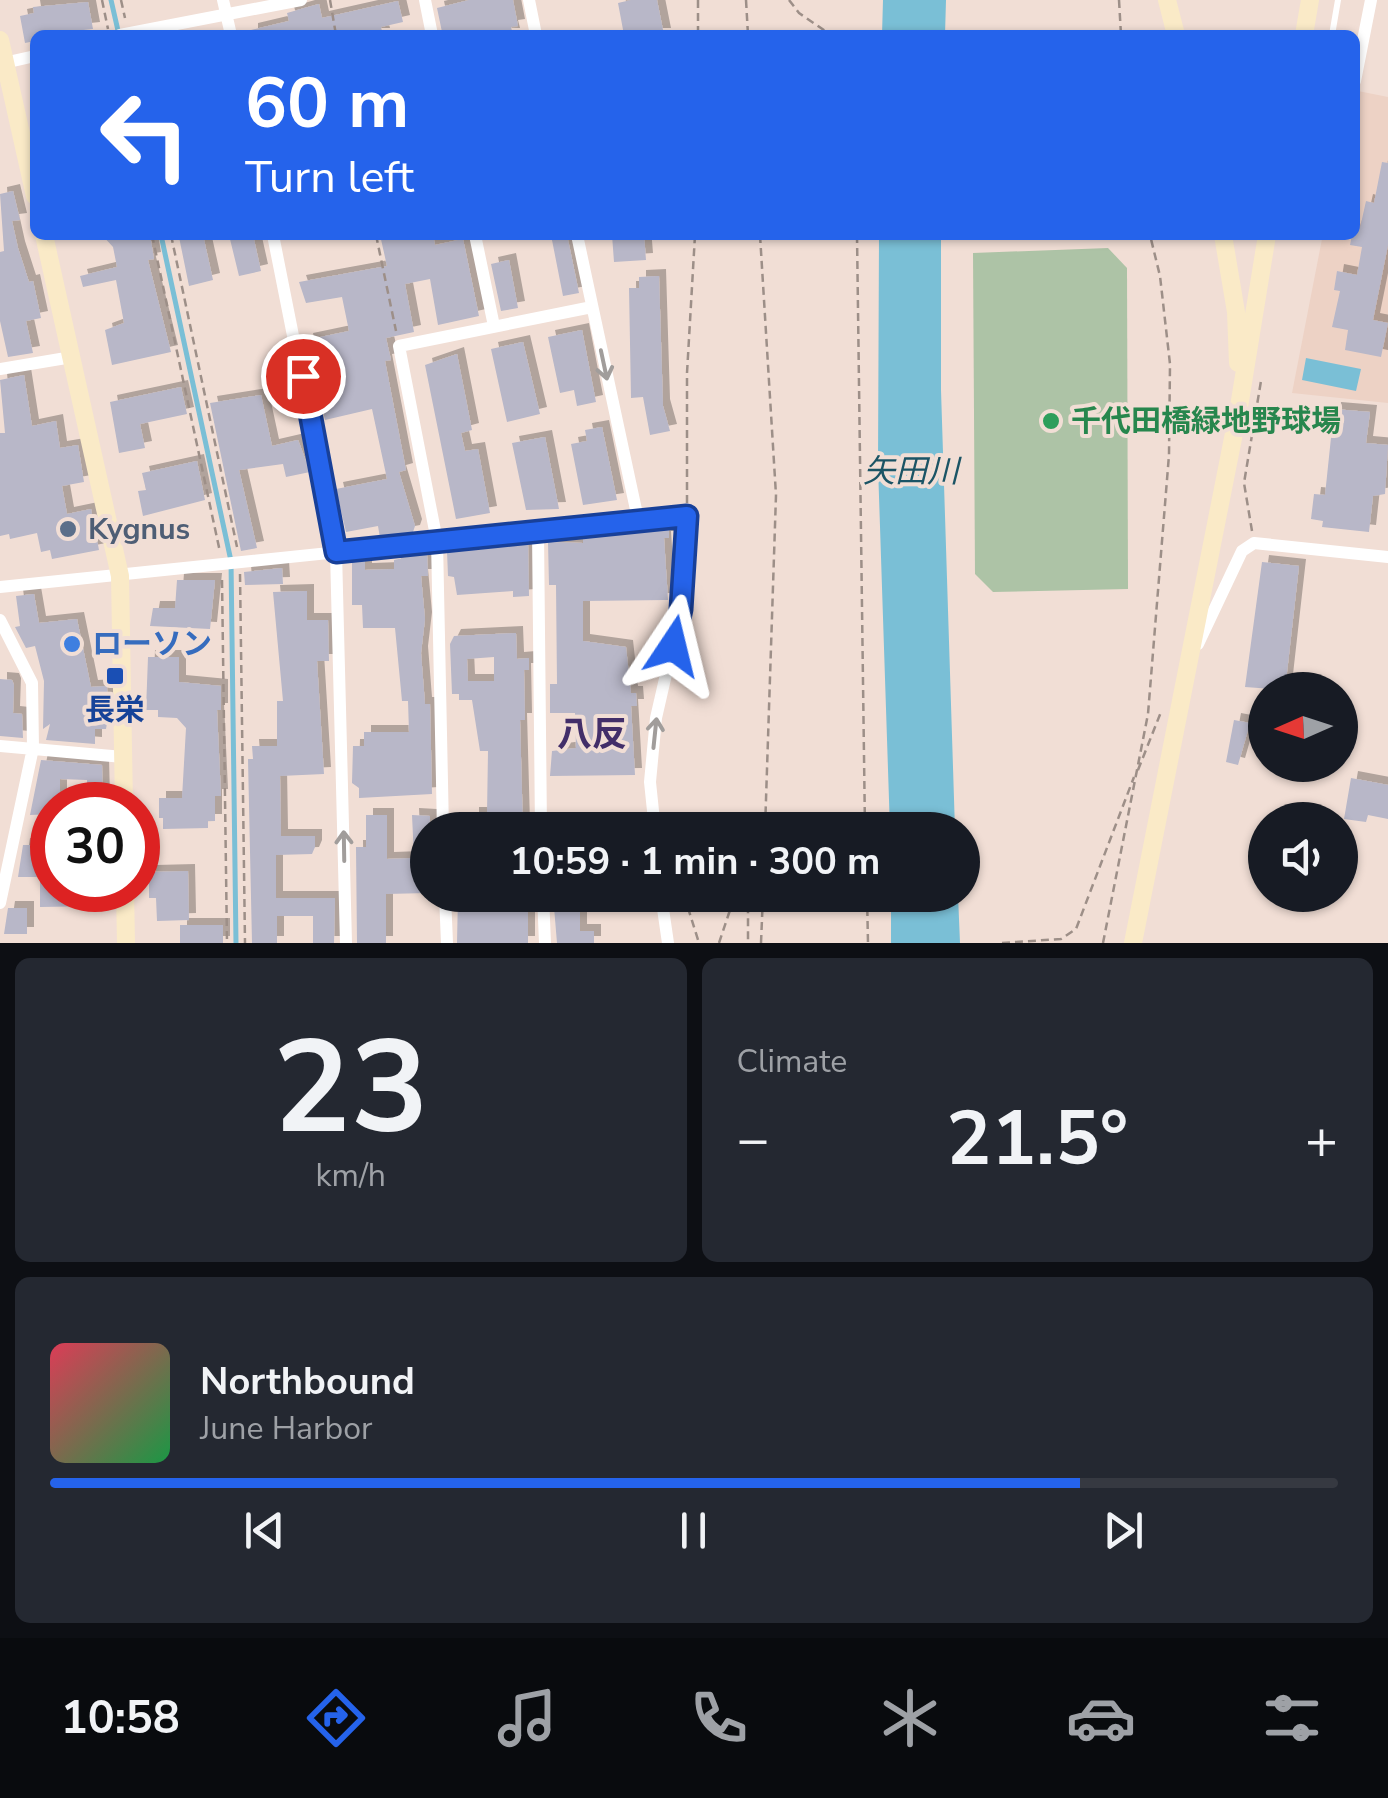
<!DOCTYPE html>
<html lang="en">
<head>
<meta charset="utf-8">
<style>
  :root { --surface:#171b24; --page:#242831; --text:#f1f3f6; --muted:#9ea1a6; --line:#363941; --accent:#2563eb }
  body { margin:0; font-family:"Nunito Sans","Noto Sans JP",sans-serif; background:var(--page); color:var(--text); height:100vh; display:flex; flex-direction:column; font-size:38px; white-space:nowrap }
  * { box-sizing:border-box; margin:0 }
  p { font-size:32px; color:var(--muted) }
  .icon { flex:none; width:55px; height:55px; fill:none; stroke:currentColor; stroke-width:2; stroke-linecap:round; stroke-linejoin:round }
  .map { position:relative; height:943px; overflow:hidden }
  .panel { display:flex; flex-direction:column; gap:15px; padding:15px; background:#0d0f14; flex:1 }
  .panel>* { flex:none }
  .top-card { position:absolute; left:30px; top:30px; width:1330px; height:210px; border-radius:15px; box-shadow:0 2px 8px #0004; background:#2563eb; color:#fff; overflow:hidden }
  .needle { width:65px; rotate:267deg }
  .tools { position:absolute; left:1248px; top:672px; display:grid; gap:20px }
  .tools a { display:grid; place-items:center; width:110px; height:110px; border-radius:50%; background:var(--surface); box-shadow:0 2px 8px #0004; font-size:50px }
  .speed { position:absolute; left:30px; top:782px; display:flex; gap:20px; font-size:50px; font-weight:700; text-align:center }
  .speed>* { display:grid; place-content:center; width:130px; height:130px; border-radius:50%; background:var(--surface); box-shadow:0 2px 8px #0004; line-height:1 }
  .speed .limit { border:15px solid #d22; background:#fff; color:#111 }
  .pin { position:absolute; display:grid; place-items:center; width:85px; height:85px; color:#fff; margin:-42px; border:5px solid #fff; border-radius:50%; box-shadow:0 2px 10px #0007 }
  .me { position:absolute; width:110px; margin:-55px; rotate:10deg; stroke-linejoin:round; filter:drop-shadow(0 0 8px #0008) }
  .turn { display:flex; align-items:center; gap:35px; height:210px; padding:0 50px; font-size:45px }
  .turn .icon { width:130px; height:130px; stroke-width:2.5 }
  .turn b { display:block; font-size:70px; line-height:85px }
  .big { font-size:75px; font-weight:700; line-height:1.1 }
  .panel .card { flex:1; display:flex; flex-direction:column; justify-content:center; gap:15px; min-width:0; padding:0 35px; border-radius:15px; background:var(--page) }
  .panel .dial { align-items:center; gap:0 }
  .dial b { font-size:130px; line-height:1 }
  .song { display:flex; align-items:center; gap:30px }
  .cover { width:120px; height:120px; border-radius:15px; background:linear-gradient(135deg,hsl(350 70% 55%),hsl(140 70% 35%)) }
  .played { height:10px; border-radius:5px; background:linear-gradient(90deg,var(--accent) 80%,var(--line) 80%) }
  .keys { display:flex; justify-content:space-around; direction:ltr }
  .heat { display:flex; justify-content:space-between; align-items:center; font-size:55px; direction:ltr }
  .panel .tiles { flex:1; display:grid; gap:15px; grid-template-columns:1fr 1fr }
  .card:last-child { grid-column:span 2 }
  .trip { position:absolute; left:410px; top:812px; width:570px; height:100px; border-radius:50px; background:var(--surface); box-shadow:0 2px 8px #0004; font-weight:700; line-height:100px; text-align:center }
  .menu { display:flex; height:160px; justify-content:space-around; align-items:center; background:#090b0e; color:var(--muted) }
  .menu .icon { width:70px; height:70px }
  .menu .active { color:var(--accent) }
  .menu b { font-size:45px; color:var(--text) }
  .map>svg:first-child { display:block }
</style>
</head>
<body>
<div class="map">
<svg width="1388" height="943" viewBox="0 0 1388 943">
  <defs>
    <filter id="shadow"><feDropShadow dx="7" dy="-7" stdDeviation="0" flood-color="#0004"/></filter>
  </defs>
  <rect width="100%" height="100%" fill="#f1ded5"/>
  <path fill="#edd2c5" d="M1358 91 1388 97V403L1292 393 1322 239 1355 235Z"/>
  <path fill="#adc3a6" d="M1108 248 1127 268 1128 589 993 592 975 574 973 253Z"/>
  <path fill="#7abfd6" d="M883 0H946L945 35H882Z
    M879 235H941V390L955 830H890L878 466Z
    M1306 358 1361 369 1356 391 1302 380Z
    M891 895H958L960 943H891Z"/>
  <g fill="none" stroke-linecap="round" stroke-linejoin="round">
    <path stroke="#7abfd6" stroke-width="5" d="M111 0 119 35
      M161 235 231 561 236 943"/>
  </g>
  <path fill="#b8b7c8" fill-rule="evenodd" filter="url(#shadow)" d="M469 0H513L518 26 511 27 513 35 442 32 437 8Z
    M631 0H657L664 35H624L618 3Z
    M398 1 403 22 381 27 383 35H251V30L289 21 287 13 308 7 319 4 322 18Z
    M88 2 93 29 35 35V41L25 43 20 16 34 13 33 7Z
    M1382 162 1388 163V245L1373 320 1388 323 1381 357 1345 350 1348 330 1332 327 1340 291 1334 290 1337 271 1357 275 1362 247 1350 245 1352 235 1355 227 1360 228 1366 201 1374 203Z
    M13 191 20 220 12 221 18 248 29 282 33 281 41 318 26 321 33 353 8 357 0 321V252L4 251 0 194Z
    M102 235H150L154 259 148 260 171 352 112 365 105 330 124 323 116 280 83 287 80 276 117 267 113 247Z
    M203 235 213 280 189 286 179 237Z
    M229 235H253L261 271 239 276Z
    M380 235H433L435 245 463 239 479 316 438 325 430 279 405 284 414 332 386 338 391 360 385 361 406 470 399 472 415 526 413 532 380 538 378 526 346 532 336 489 387 479 372 409 325 420 306 340 349 331 342 297 306 303 299 282 387 266Z
    M551 235H567L579 293 563 296Z
    M612 235H644L646 260 614 262Z
    M509 260 518 308 501 311 491 264Z
    M659 276 663 406 670 431 650 435 643 397 631 398 629 288H639V277Z
    M582 330 596 402 577 406 574 390 560 393 548 337Z
    M523 342 540 414 507 422 491 349Z
    M457 354 472 430 461 433 465 451 478 449 490 513 456 519 425 365Z
    M24 375 32 426 56 421 60 448 78 445 84 482 62 486 67 514 91 509 99 550 52 559 50 550 41 552 37 533 10 539 9 534 0 536V433H5L0 380Z
    M181 387 187 414 140 424 145 448 119 453 110 402Z
    M261 395 272 446 298 440 310 472 286 477 283 464 239 470 257 548 241 551 210 403Z
    M1334 409 1370 412 1366 443 1388 445 1385 494 1373 496 1369 532 1322 527 1323 521 1311 519 1314 494 1325 495Z
    M602 427 617 500 583 505 571 444 587 441 585 430Z
    M545 437 559 509 526 510 512 443Z
    M197 461 205 500 143 516 138 491 146 490 142 473Z
    M669 528V538H664L668 600 583 601V641L626 647 631 693H636L637 706H631L635 775 550 776 552 751 576 748 575 713H550V684H557L556 585H549L548 542 583 543V537Z
    M528 542 529 596 513 597V591L457 595 454 577 448 576 447 551Z
    M427 553 428 576H421L425 619 421 653 425 704H430L432 794 359 798V788L352 783 353 746H364V732H409L408 701H402L395 628H363L362 605H352V561L365 559V570L394 569V560Z
    M1262 562 1299 566 1285 690 1245 687Z
    M282 568 283 584 245 585 244 572Z
    M177 580H215L210 629 150 626 153 608H175Z
    M307 591V620H328L329 661H317L324 774 280 776 281 836H315V847L312 854 276 855V898H335L334 943H313V916H277V943H252L248 759H253L252 746H277V701H283L273 592Z
    M34 594 39 623 77 619 91 687 107 686 108 718 106 729H95V744L46 740 50 724 43 729 44 681 35 646 26 648 15 627 20 626 16 596Z
    M516 633 517 659 529 658V670H524L525 720H520L523 830H472V814H487L488 751H480L472 700H459V694H452L450 644 454 636ZM494 657V681H468L467 659Z
    M148 657H179V682L221 686V710H217L221 796H215V821H208V828L163 829V818H159V798H182L186 728 177 718 158 717V710H146Z
    M0 679 12 680 14 685 13 713 22 714 23 738 0 736Z
    M1234 720 1250 723 1238 765 1226 762Z
    M41 760 102 765 103 805H87V780L60 779V805H52V814L30 815Z
    M1351 778 1388 785V819L1368 815 1366 822 1344 819Z
    M366 815H387V859L414 858 412 815 430 816 428 893 386 894V943H357L356 847H366Z
    M23 845H33V852L52 851V890H102V906L40 907V877H18Z
    M188 871 189 920 157 921 156 898H149V872Z
    M458 895H522V911H528V943H457Z
    M553 895H570L569 905H580V931H594V943H557Z
    M8 908H27V934H4Z
    M180 925H223V943H180Z"/>
  <g fill="none" stroke-linecap="round" stroke-linejoin="round">
    <path stroke="#9d8f88" stroke-width="2.5" stroke-dasharray="8 5" stroke-linecap="butt" d="M102 0 108 29
      M121 0 125 18
      M330 0 336 35
      M698 0V35
      M746 0 748 35
      M789 0 799 13 831 35
      M1119 0 1121 35
      M152 235 220 552
      M171 235 237 547
      M376 235 396 331
      M760 235 776 495 765 830
      M857 235 865 830
      M687 503V373L695 235
      M1252 531 1244 483 1261 381
      M240 574 245 943
      M222 580 227 943
      M1138 770 1161 712
      M684 895 699 943
      M739 895 748 909V943
      M867 895 868 943
      M719 943 735 895
      M761 943 763 895
      M1002 943 1061 939 1076 929 1134 777
      M1103 943 1148 714 1169 455 1170 364 1160 276 1150 235"/>
    <path stroke="#fff" stroke-width="6" d="M1332 35 1338 0"/>
    <path stroke="#fff" stroke-width="12" d="M223 0 231 35
      M425 0 432 35
      M529 0 536 35
      M120 35 301 0
      M0 64 35 56
      M1355 81 1371 0
      M273 235 336 552 346 943
      M475 235 494 326
      M577 235 638 519
      M0 369 72 357
      M538 531 541 830
      M0 587 687 516 681 609 656 718 650 782 655 830
      M0 620 32 683 33 748 0 903
      M1198 644 1242 551 1254 543 1388 557
      M0 746 123 757
      M443 830 437 541 399 346 592 307
      M445 895 447 943
      M543 895 545 943
      M661 895 668 943"/>
    <path stroke="#faeac7" stroke-width="18" d="M1167 0 1176 35
      M1304 35 1310 0
      M0 40 35 196
      M44 235 120 576 124 805
      M1223 235 1236 312 1238 363
      M125 890 126 943
      M1133 943 1238 413 1267 235"/>
  </g>
  <defs><path id="oneway-shaft" d="M-6 0H5M1.5-3L5.5 0L1.5 3" fill="none" stroke-width="1.6" stroke-linecap="round" stroke-linejoin="round" transform="scale(2.5)"/></defs>
  <g stroke="#a19d9b">
    <use href="#oneway-shaft" transform="translate(604 365) rotate(78)"/>
    <use href="#oneway-shaft" transform="translate(655 733) rotate(-84)"/>
    <use href="#oneway-shaft" transform="translate(344 846) rotate(-91)"/>
  </g>
  <g fill="none" stroke-linecap="round" stroke-linejoin="round">
    <g stroke="#184099" stroke-width="25">
      <path id="route" d="M303 376 336 552 687 516 681 609 673 646"/>
    </g>
    <use href="#route" stroke="#2563eb" stroke-width="18"/>
  </g>
  <circle fill="#2e9e5b" stroke="#f1ded5" stroke-width="4" cx="1051" cy="421" r="10"/>
  <circle fill="#5c6f8a" stroke="#f1ded5" stroke-width="4" cx="68" cy="529" r="10"/>
  <circle fill="#3f7fe0" stroke="#f1ded5" stroke-width="4" cx="72" cy="644" r="10"/>
  <rect fill="#1a4fb4" stroke="#f1ded5" stroke-width="4" x="105" y="666" width="20" height="20" rx="5"/>
  <g text-anchor="middle" stroke-width="8" stroke-linejoin="round" paint-order="stroke">
    <g font-size="30" font-weight="bold" fill="#27864d" stroke="#f1ded5" text-anchor="start">
      <text x="1071" y="431">千代田橋緑地野球場</text>
    </g>
    <g font-size="30" font-weight="bold" fill="#4e5e75" stroke="#f1ded5" text-anchor="start">
      <text x="88" y="539">Kygnus</text>
    </g>
    <g font-size="30" font-weight="bold" fill="#366cbe" stroke="#f1ded5" text-anchor="start">
      <text x="92" y="654">ローソン</text>
    </g>
    <g font-size="30" font-weight="bold" fill="#164399" stroke="#f1ded5">
      <text x="115" y="720">長栄</text>
    </g>
    <g font-size="32" font-style="italic" fill="#1b5465" stroke="#f1ded5">
      <text x="911" y="482">矢田川</text>
    </g>
    <g font-size="35" font-weight="bold" fill="#422e69" stroke="#f1ded5">
      <text x="592" y="746">八反</text>
    </g>
  </g>
</svg>
<div class="tools">
<a><svg class="needle" viewBox="-14 -14 28 28"><path d="M0-13l5 13h-10z" fill="#e53935"/><path d="M0 13l5-13h-10z" fill="#9ea1a6"/></svg></a>
<a><svg class="icon" aria-label="sound" viewBox="0 0 24 24"><path d="M4 9h4l5-4v14l-5-4H4zM17 9q2 3 0 6"/></svg></a>
</div>
<div class="speed"><div class="limit">30</div></div>
<div class="pin" style="left:303px;top:376px;background:#d93025"><svg class="icon" aria-label="arrive" viewBox="0 0 24 24"><path d="M6 21V4h12l-3 4 3 4H6"/></svg></div>
<svg class="me" style="left:673px;top:646px" viewBox="-20 -20 40 40"><path d="M0-17L14 15 0 8-14 15z" fill="#2563eb" stroke="#fff" stroke-width="4"/></svg>
<div class="trip">10:59 · 1 min · 300 m</div>
<div class="top-card">
<div class="turn"><svg class="icon" aria-label="left" viewBox="0 0 24 24"><path d="M17 20v-9H6M10 6l-5 5 5 5"/></svg><div><b>60 m</b>Turn left</div></div>
</div>
</div>
<section class="panel">
<div class="tiles">
<div class="card dial"><b>23</b><p>km/h</p></div>
<div class="card"><p>Climate</p>
<div class="heat"><a>−</a><b class="big">21.5°</b><a>+</a></div>
</div>
<div class="card">
<div class="song"><i class="cover"></i><div><b>Northbound</b><p>June Harbor</p></div></div>
<div class="played"></div>
<div class="keys"><svg class="icon" aria-label="previous" viewBox="0 0 24 24"><path d="M18 5L8 12l10 7zM5 5v14"/></svg><svg class="icon" aria-label="pause" viewBox="0 0 24 24"><path d="M8 5v14M16 5v14"/></svg><svg class="icon" aria-label="next" viewBox="0 0 24 24"><path d="M6 5l10 7-10 7zM19 5v14"/></svg></div>
</div>
</div>
</section>
<nav class="menu">
<b>10:58</b>
<svg class="icon active" aria-label="directions" viewBox="0 0 24 24"><path d="M12 3l9 9-9 9-9-9zM9 14v-3h6M13 9l2 2-2 2"/></svg>
<svg class="icon" aria-label="music" viewBox="0 0 24 24"><path d="M9 18V5l10-2v13"/><circle cx="6" cy="18" r="3"/><circle cx="16" cy="16" r="3"/></svg>
<svg class="icon" aria-label="phone" viewBox="0 0 24 24"><path d="M5 4h4l2 5-3 2q2 4 5 5l2-3 5 2v4C11 20 4 13 5 4z"/></svg>
<svg class="icon" aria-label="climate" viewBox="0 0 24 24"><path d="M12 3v18M4 7l16 10M4 17L20 7"/></svg>
<svg class="icon" aria-label="car" viewBox="0 0 24 24"><path d="M5 17H2v-5l4-1 3-4h7l3 4 3 1v5h-3M9 17h6M6 11h13"/><circle cx="7" cy="17" r="2"/><circle cx="17" cy="17" r="2"/></svg>
<svg class="icon" aria-label="filters" viewBox="0 0 24 24"><path d="M4 7h16M4 17h16"/><circle cx="9" cy="7" r="2"/><circle cx="15" cy="17" r="2"/></svg>
</nav>
</body>
</html>
